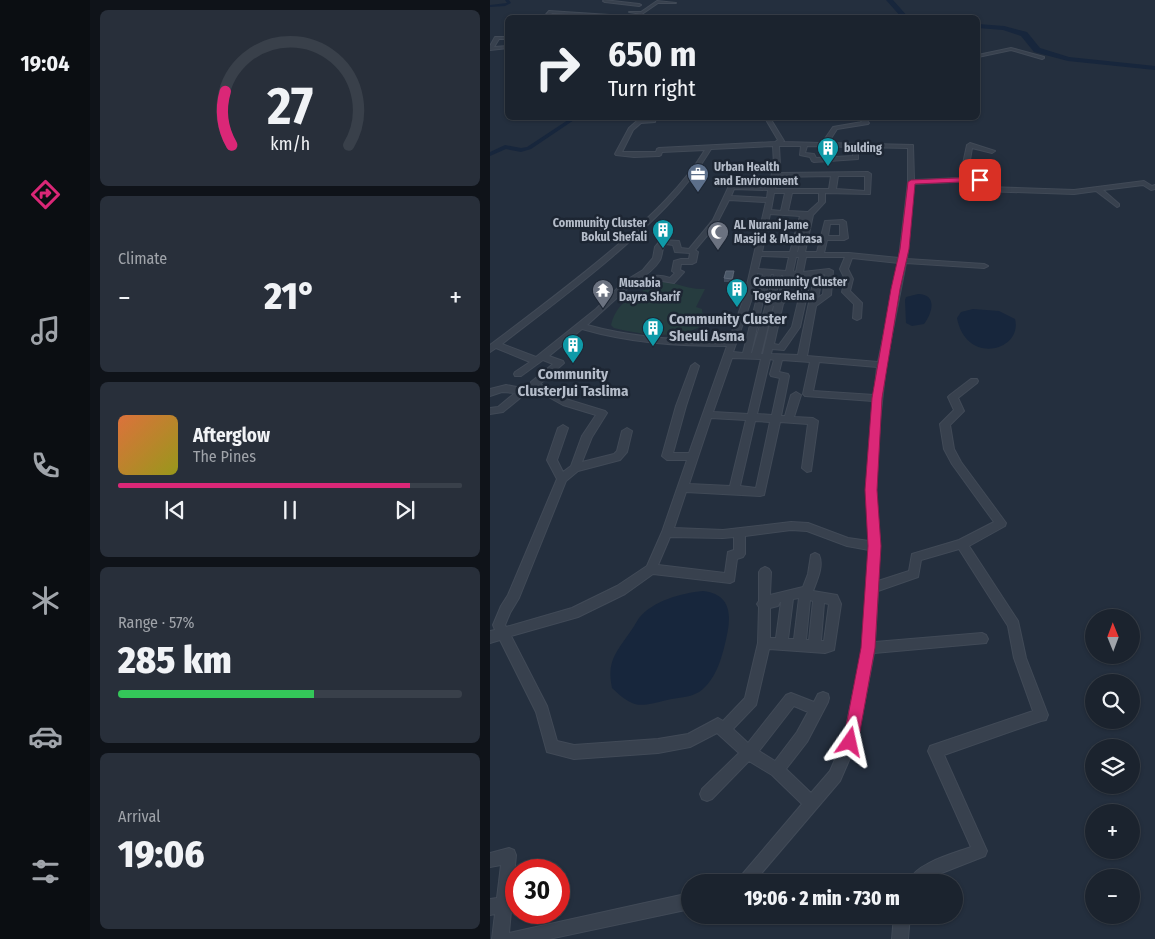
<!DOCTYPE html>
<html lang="en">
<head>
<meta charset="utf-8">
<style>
  :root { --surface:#1b232e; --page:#282f3a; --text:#f1f3f6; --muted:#a0a4aa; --line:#39404a; --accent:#db2777 }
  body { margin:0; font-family:"Fira Sans Condensed",sans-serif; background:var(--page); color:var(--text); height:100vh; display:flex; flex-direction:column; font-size:19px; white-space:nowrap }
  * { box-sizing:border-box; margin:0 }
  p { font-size:16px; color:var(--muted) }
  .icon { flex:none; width:28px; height:28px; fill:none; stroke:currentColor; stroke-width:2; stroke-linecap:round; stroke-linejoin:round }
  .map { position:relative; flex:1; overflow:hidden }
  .side { display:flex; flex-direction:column; gap:10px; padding:10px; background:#0f1319; width:400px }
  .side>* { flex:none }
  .top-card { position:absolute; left:15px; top:15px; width:475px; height:105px; border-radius:8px; box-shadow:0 1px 4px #0004,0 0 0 1px var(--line); background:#1b232e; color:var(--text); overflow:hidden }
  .needle { width:32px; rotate:359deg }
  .tools { position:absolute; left:595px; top:609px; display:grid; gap:10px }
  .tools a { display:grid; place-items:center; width:55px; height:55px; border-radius:50%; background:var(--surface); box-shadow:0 1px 4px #0004,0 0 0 1px var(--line); font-size:25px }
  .speed { position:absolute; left:15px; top:859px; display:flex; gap:10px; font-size:25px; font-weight:700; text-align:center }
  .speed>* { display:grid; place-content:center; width:65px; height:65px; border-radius:50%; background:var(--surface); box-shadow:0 1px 4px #0004,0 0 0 1px var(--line); line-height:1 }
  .speed .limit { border:8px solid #d22; background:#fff; color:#111 }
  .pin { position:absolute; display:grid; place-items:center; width:42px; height:42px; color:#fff; margin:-21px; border-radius:10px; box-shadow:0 2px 8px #0006 }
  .me { position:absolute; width:55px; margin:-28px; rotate:11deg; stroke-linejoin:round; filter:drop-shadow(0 0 4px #0008) }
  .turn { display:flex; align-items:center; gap:18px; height:105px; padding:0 20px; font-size:22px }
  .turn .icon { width:65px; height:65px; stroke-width:2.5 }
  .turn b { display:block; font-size:35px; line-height:42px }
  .big { font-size:38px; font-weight:800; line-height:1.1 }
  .side .card { flex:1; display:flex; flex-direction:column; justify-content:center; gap:8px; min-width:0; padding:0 18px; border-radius:8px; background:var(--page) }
  .side .dial { align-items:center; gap:0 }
  .dial svg { height:130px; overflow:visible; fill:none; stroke:var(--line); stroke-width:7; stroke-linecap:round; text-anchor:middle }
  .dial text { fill:var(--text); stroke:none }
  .song { display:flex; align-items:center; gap:15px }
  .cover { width:60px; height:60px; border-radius:8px; background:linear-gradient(135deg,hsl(20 70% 55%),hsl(60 70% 35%)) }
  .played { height:5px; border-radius:2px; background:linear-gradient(90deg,var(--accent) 85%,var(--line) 85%) }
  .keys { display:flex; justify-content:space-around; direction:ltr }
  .heat { display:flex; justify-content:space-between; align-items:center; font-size:28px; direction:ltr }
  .charge { height:8px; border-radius:4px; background:linear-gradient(90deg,#34c759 57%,var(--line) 0) }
  .trip { position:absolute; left:191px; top:874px; width:282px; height:50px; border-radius:25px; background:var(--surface); box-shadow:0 1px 4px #0004,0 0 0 1px var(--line); font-weight:800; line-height:50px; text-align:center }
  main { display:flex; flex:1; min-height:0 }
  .menu { display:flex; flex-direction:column; width:90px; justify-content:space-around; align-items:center; background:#0b0e12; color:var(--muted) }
  .menu .icon { width:35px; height:35px }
  .menu .selected { color:var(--accent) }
  .menu b { font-size:22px; color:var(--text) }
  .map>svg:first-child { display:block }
</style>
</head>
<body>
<main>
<nav class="menu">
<b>19:04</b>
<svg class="icon selected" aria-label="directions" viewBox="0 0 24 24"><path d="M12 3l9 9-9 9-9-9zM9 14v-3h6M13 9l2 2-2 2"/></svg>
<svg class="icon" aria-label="music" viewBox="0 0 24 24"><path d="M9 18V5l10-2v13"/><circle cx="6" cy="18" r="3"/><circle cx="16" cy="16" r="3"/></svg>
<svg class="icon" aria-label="phone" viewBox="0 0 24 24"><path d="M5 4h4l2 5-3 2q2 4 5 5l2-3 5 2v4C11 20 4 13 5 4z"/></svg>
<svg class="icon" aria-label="climate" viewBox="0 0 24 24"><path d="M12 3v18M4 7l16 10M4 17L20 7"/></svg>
<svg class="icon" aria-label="car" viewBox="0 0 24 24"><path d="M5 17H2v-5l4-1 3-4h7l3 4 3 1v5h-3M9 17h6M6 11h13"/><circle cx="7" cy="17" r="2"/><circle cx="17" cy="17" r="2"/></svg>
<svg class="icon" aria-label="filters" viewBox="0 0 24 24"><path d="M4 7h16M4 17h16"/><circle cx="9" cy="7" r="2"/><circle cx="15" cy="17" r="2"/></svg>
</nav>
<section class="side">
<div class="card dial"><svg viewBox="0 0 100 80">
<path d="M14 69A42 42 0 1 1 86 69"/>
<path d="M14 69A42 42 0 0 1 10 36" stroke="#db2777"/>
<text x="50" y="56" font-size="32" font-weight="700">27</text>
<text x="50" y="72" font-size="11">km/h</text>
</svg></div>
<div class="card"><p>Climate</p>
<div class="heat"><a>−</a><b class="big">21°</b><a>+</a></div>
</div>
<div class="card">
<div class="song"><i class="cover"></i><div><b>Afterglow</b><p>The Pines</p></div></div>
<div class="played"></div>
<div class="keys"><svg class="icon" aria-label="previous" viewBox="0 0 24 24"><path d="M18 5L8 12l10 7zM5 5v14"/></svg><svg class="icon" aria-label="pause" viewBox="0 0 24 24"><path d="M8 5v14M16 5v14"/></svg><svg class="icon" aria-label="next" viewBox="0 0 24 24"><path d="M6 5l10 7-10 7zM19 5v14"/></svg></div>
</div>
<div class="card"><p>Range · 57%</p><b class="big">285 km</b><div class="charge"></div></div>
<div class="card"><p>Arrival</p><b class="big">19:06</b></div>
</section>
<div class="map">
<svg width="665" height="939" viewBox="0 0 665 939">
  <rect width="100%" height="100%" fill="#242f3e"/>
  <path fill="#263c3f" d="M167 281C185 281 196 290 215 289L206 307 212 309 213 318 208 328C180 339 153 335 124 328L121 325C128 297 148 297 167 281Z"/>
  <path fill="#17263c" d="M428 294C448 294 442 314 434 324L422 326 416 323 415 300 416 297Z
    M483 309 509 311 525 319C533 351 476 366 467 318L471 312Z
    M213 591C247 595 240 624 234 648 230 663 225 678 213 689 203 698 190 697 177 700 149 707 144 709 122 688 117 663 124 655 138 635 142 630 145 624 149 618 163 601 191 593 213 591Z"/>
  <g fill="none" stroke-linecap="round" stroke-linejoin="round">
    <path fill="#17263c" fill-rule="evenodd" d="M15 0H19L21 3 15 6 0 7V5L17 3Z
      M413 15 415 17 406 18V17Z
      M81 118H87L41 149 31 152 16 149 0 156V152L15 145 31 148 37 147Z"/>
    <path fill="#17263c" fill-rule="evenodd" d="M396 0H403L419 18H412Z
      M488 24 514 26 537 32 550 48 579 57 665 66V70L578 61 544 52 531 36 513 30 488 28Z"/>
    <g stroke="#414a57" stroke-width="2">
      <path id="street" d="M114 0 149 4 151 5 149 6 115 2 113 1Z
        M167 1 186 3H168L152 14 139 12H151Z
        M59 11 135 16 137 17 62 13 58 18H53Z
        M5 37H18V39H9L4 47 18 46V48L0 50V46Z
        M521 48 554 57V58L552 59 521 50 488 57V55Z
        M162 118H166L165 122 151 123 143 130 132 152H166L167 149 169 148 285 142 288 140 275 118H280L294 141 293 142 332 143 343 127 372 122 369 118H375L379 123 378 124 347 129 338 143 423 145 424 180 470 178 477 145 480 143 505 151 502 153 482 148 477 178 492 179 496 187 584 190 654 181 662 186 665 185V189L661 190 653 185 613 190 629 204V206L627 207 606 191 584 194 493 191 491 190 486 181 424 184 417 259 494 264 498 266 494 268 416 263 396 365 390 421 386 490 390 546 388 581 419 571 422 554 469 540 504 522 462 464 454 449 450 424 464 410 458 397 460 395 481 379H487L488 381 487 383 468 398 474 411 460 425 464 449 471 462 516 523 515 526 479 546 528 621 536 658 558 715 556 720 551 721 454 755 497 851 495 856 444 876 437 882H418C426 863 462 854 481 847L438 751 440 746 543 711 524 658 518 626 469 549 431 560 428 577 388 591 385 642 492 633 496 635 498 639 496 643 384 653 367 742 350 781 264 882H247L250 877 312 804 282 775 259 761 222 799 217 801 212 799 210 794 212 789 249 753 227 733 200 747 168 753 84 759 57 752 46 712 10 640 0 643V631L5 630 3 625 11 606 18 595 67 479 57 460 68 428 73 425 78 428 67 460 73 472 81 466 92 436 106 415 73 405 46 390 35 394 13 412 0 414V408L8 407 25 393 12 392 0 396V389L16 385 32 388 40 385 41 382 63 364 53 360 31 376H25L24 374 25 372 40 362 6 348 0 352V345C44 312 88 279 130 243 162 215 193 186 215 150L172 152 171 155 169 156 144 157 126 155 125 154 139 128 148 120 161 119ZM283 146 284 165 279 186H239L223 220 199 249 191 248 189 241 171 240 165 247 163 258 153 270 135 281 106 309 46 357 12 344C49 315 87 287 123 256 160 224 196 191 221 149ZM289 146H311L310 155 320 157 322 161 324 162 368 159V147L418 148V182L409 258 359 253H334L337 240H354L358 238 356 222 353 220 335 221 327 252H315L323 215 335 202V193L380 194 381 174 378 172 288 173 290 165ZM317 146 362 147 363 156 326 158 324 154 315 153ZM341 176 339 189H285L288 177ZM348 176H375V191L346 189ZM244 189 278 190 277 198 241 196ZM284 193H295L291 211 281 210ZM302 193H329V202L318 212 298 211ZM239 200 276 202 254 298 239 340C191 341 144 338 97 325L140 286 153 288 166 280 184 283 194 272 190 270 191 264H202L206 262 208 252 205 250 226 225ZM280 214 310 216 300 252H272ZM340 224H350V236H338ZM314 227 308 252H307ZM176 244 183 245 185 252 200 253 199 259H191L184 261 182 271 185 273 180 278C168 274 161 275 151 283L145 282C155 276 164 270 170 260 173 254 171 249 176 244ZM271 256 299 257 296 271 268 269ZM306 257H309L306 272 303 271ZM316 257H355L350 269 355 279 352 292 364 304 363 318 367 320 371 318 372 303 360 291 363 279 358 269 362 258 409 263 388 362 317 356 326 306 341 295 343 271 339 269 313 272ZM267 273 273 274 253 353 243 352 262 298ZM281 274H284L278 296H275ZM335 274 333 294 328 298 331 283 327 281 323 283 308 355 281 354 282 349 294 350 310 327 321 277ZM291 275H293L289 297H285ZM300 276 314 277 302 327 289 345 284 344 293 304 297 299ZM273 301H277L262 353H261ZM283 306H284L273 354H271ZM92 329C140 343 188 346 237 346L199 453H183L196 406 209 366 205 363 201 366 186 406 172 456 177 460H197L172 532 157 566 127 586 82 608 16 627 15 625 20 613 29 598 76 481 88 471 130 460 137 452 142 431 137 428 132 431 127 451 124 454 92 462 102 437 117 413 115 411 79 400 50 384 74 363 73 361 59 356ZM242 358 271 359 258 414 223 412ZM280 359 284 360 280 374 281 376 290 378 282 415 267 414ZM292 360 320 362 313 394 315 396 383 401 376 490 379 541 358 538 318 523 301 522 233 530 184 528 196 492 270 496 274 495 290 422 318 424 312 468 317 472 321 471 328 421 323 418 304 417 311 395 306 392 301 395 295 416H291L299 376 298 374 289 372ZM329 362 387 367 384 395 323 391ZM221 418 256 420 240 486 199 484ZM265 421 280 422 266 488 250 486ZM301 530 317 531 357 546 379 550 372 651 353 741 340 771 321 793 296 769 317 742 338 702 339 698 338 694 333 692 328 694 324 702 301 693 296 695 258 743 243 729 266 705 279 649 335 653 344 650 351 604 347 595 323 591C327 580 334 566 329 555L325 553 321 555 318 574 313 587 280 595 281 572 279 569 275 567 271 569 269 572V601L267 604 269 607 268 643 255 698 233 721 228 718 198 734 168 739 84 745 67 741 57 706 21 636 88 617 135 594 163 574 240 583 244 581 247 559 253 557 255 554V536ZM180 537 233 538 244 537V550L238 552 235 573 168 565ZM309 598 304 639H298L303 599ZM320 600 323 601 319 640H316ZM290 602H291L286 638H280V608L288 606ZM334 603 339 604 334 641H331ZM304 706 318 712 307 732 285 761 269 751Z
        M19 848 24 850 26 855 19 933 200 893V909L59 939H2L5 914 0 915V899L7 898 11 865 0 867V853Z
        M404 915H420L418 939H402Z"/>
    </g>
    <use href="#street" fill="#38414e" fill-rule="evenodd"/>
  </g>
  <path fill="#3f4b5c" d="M244 275 242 282H234V278Z"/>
  <path fill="#4b5868" stroke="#5c6777" d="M236 271H244L242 279 234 278Z"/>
  <path fill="#db2777" stroke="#8e194d" d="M490 177 494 180 493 181 425 184 419 249 410 289 392 398 387 490 391 546 385 648 368 742 366 748 360 750 355 748 353 742 371 648 378 546 375 490 382 398 401 289 410 249 418 182 421 180Z"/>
  <defs>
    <g id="building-pin" transform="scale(1.125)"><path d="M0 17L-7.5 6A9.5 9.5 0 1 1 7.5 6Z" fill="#0f9aa8" stroke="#1d2633"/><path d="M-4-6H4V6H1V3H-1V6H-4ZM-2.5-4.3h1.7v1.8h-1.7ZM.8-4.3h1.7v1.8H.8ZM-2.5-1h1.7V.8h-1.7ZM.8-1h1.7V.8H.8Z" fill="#fff"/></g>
    <g id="office-pin" transform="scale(1.125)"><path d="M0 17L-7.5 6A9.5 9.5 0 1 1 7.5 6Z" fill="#5c6f8a" stroke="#1d2633"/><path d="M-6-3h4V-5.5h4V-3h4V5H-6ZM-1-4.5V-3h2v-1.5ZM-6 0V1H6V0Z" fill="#fff"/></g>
    <g id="mosque-pin" transform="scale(1.125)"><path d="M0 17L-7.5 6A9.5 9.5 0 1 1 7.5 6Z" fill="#6b7280" stroke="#1d2633"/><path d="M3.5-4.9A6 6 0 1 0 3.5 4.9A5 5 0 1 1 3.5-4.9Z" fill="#fff"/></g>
    <g id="temple-pin" transform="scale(1.125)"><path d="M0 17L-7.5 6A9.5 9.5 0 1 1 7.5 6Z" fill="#6b7280" stroke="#1d2633"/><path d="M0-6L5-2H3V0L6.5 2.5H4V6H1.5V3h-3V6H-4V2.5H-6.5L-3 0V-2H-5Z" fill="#fff"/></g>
  </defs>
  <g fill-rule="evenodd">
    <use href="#building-pin" x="338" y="148"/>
    <use href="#office-pin" x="208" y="174"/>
    <use href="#building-pin" x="173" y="230"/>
    <use href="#mosque-pin" x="228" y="232"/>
    <use href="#building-pin" x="247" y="289"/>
    <use href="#temple-pin" x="113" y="290"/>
    <use href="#building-pin" x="163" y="328"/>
    <use href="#building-pin" x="83" y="345"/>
  </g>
  <g text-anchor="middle" stroke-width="5" stroke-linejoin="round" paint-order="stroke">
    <g font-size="12" font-weight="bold" fill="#b4bcc9" stroke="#1d2633" text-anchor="start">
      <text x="354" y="152">bulding</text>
      <text x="224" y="171">Urban Health<tspan x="224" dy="14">and Environment</tspan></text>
      <text x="157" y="227" text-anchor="end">Community Cluster<tspan x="157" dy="14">Bokul Shefali</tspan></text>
      <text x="244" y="229">AL Nurani Jame<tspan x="244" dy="14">Masjid &amp; Madrasa</tspan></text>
      <text x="263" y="286">Community Cluster<tspan x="263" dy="14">Togor Rehna</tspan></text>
      <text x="129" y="287">Musabia<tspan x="129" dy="14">Dayra Sharif</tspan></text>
    </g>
    <g font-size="15" font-weight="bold" fill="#b4bcc9" stroke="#1d2633" text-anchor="start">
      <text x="179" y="324">Community Cluster<tspan x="179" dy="17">Sheuli Asma</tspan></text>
      <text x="83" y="379" text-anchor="middle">Community<tspan x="83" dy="17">ClusterJui Taslima</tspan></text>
    </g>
  </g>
</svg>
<div class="tools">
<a><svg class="needle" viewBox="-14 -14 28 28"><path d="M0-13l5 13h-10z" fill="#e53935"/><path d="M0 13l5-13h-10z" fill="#a0a4aa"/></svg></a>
<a><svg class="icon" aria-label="search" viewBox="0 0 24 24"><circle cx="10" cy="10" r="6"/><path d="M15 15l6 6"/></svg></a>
<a><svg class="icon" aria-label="layers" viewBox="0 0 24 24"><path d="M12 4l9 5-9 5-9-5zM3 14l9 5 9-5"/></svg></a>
<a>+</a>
<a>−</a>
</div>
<div class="speed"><div class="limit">30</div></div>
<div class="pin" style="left:490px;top:180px;background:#d93025"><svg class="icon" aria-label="arrive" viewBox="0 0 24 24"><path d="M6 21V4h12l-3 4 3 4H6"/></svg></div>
<svg class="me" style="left:360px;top:742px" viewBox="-20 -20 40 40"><path d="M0-17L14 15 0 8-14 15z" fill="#db2777" stroke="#fff" stroke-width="4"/></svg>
<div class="trip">19:06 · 2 min · 730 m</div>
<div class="top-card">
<div class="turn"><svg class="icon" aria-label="right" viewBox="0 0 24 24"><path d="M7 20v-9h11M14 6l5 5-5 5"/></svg><div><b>650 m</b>Turn right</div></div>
</div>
</div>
</main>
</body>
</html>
